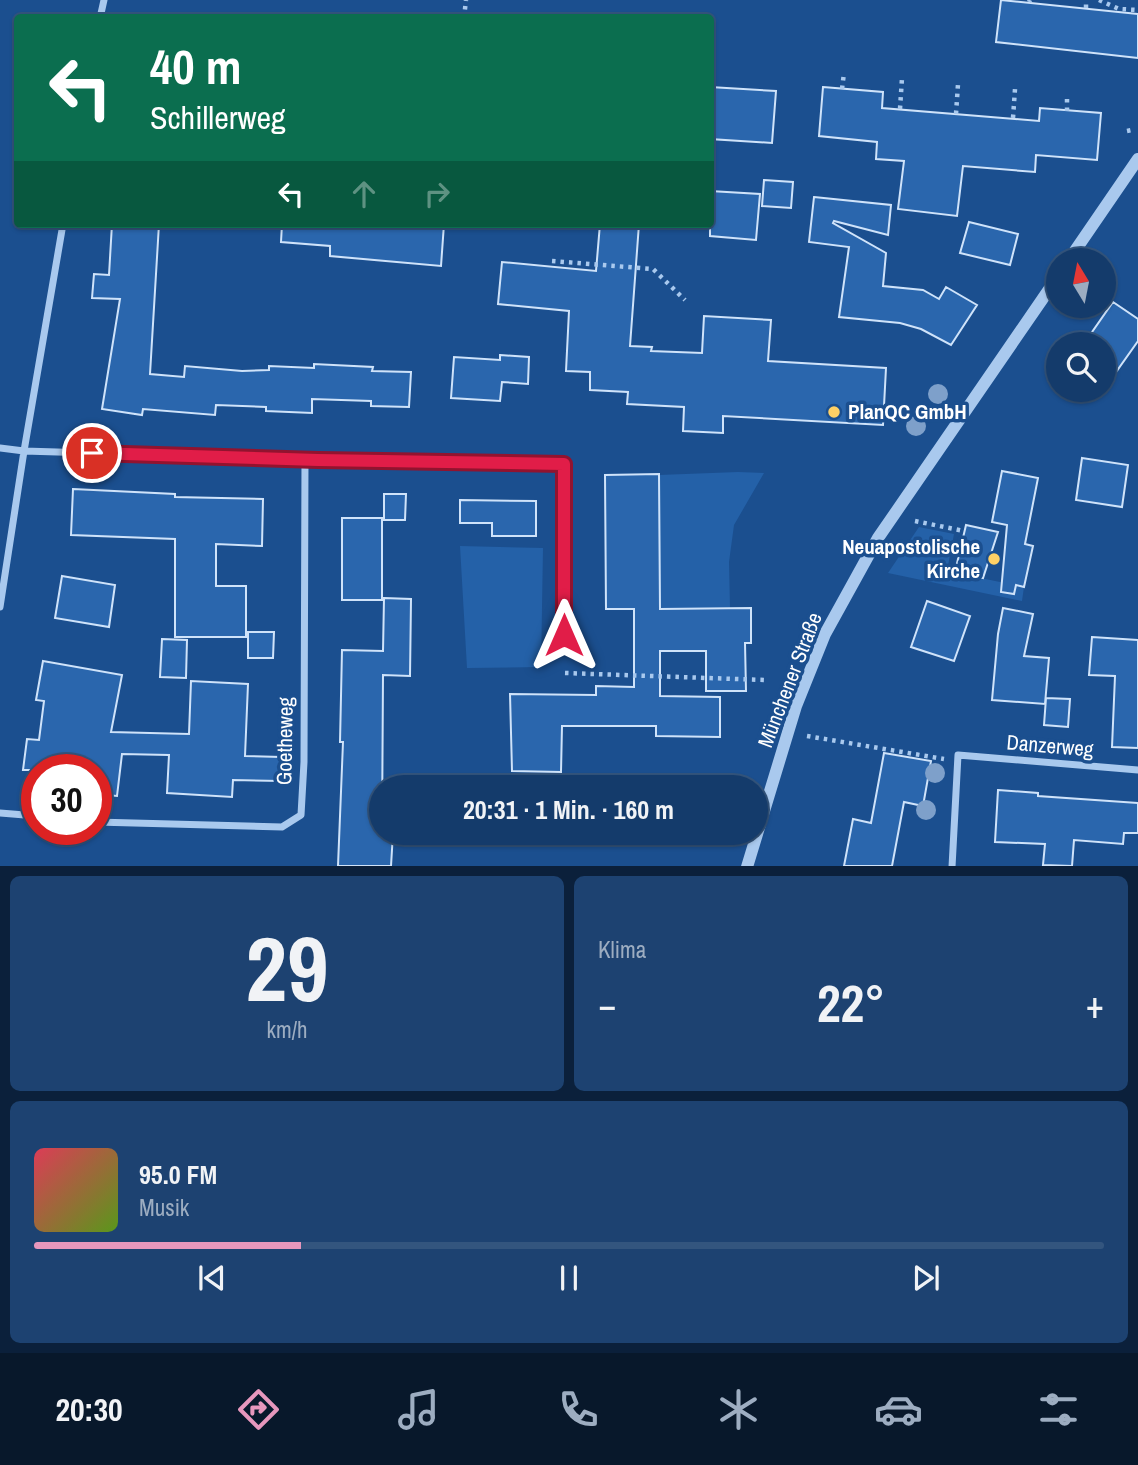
<!DOCTYPE html>
<html lang="de">
<head>
<meta charset="utf-8">
<style>
  :root { --surface:#143b6b; --page:#1d4271; --text:#f1f3f6; --muted:#9dadc1; --line:#33557e; --accent:#e797bd }
  body { margin:0; font-family:"Archivo Narrow",sans-serif; background:var(--page); color:var(--text); height:100vh; display:flex; flex-direction:column; font-size:26px; white-space:nowrap }
  * { box-sizing:border-box; margin:0 }
  p { font-size:23px; color:var(--muted) }
  .icon { flex:none; width:38px; height:38px; fill:none; stroke:currentColor; stroke-width:2; stroke-linecap:round; stroke-linejoin:round }
  .map { position:relative; height:866px; overflow:hidden }
  .sheet { display:flex; flex-direction:column; gap:10px; padding:10px; background:#0b203b; flex:1 }
  .sheet>* { flex:none }
  .guide { position:absolute; left:14px; top:14px; width:700px; height:214px; border-radius:7px; box-shadow:0 2px 5px #0004,0 0 0 2px var(--line); background:#0b6e4f; color:#fff; overflow:hidden }
  .needle { width:46px; rotate:350deg }
  .controls { position:absolute; left:1046px; top:248px; display:grid; gap:14px }
  .controls a { display:grid; place-items:center; width:70px; height:70px; border-radius:50%; background:var(--surface); box-shadow:0 2px 5px #0004,0 0 0 2px var(--line); font-size:35px }
  .speed { position:absolute; left:21px; top:754px; display:flex; gap:14px; font-size:35px; font-weight:700; text-align:center }
  .speed>* { display:grid; place-content:center; width:91px; height:91px; border-radius:50%; background:var(--surface); box-shadow:0 2px 5px #0004,0 0 0 2px var(--line); line-height:1 }
  .speed .limit { border:10px solid #d22; background:#fff; color:#111 }
  .pin { position:absolute; display:grid; place-items:center; width:60px; height:60px; color:#fff; margin:-30px; border:4px solid #fff; border-radius:50%; box-shadow:0 2px 7px #0007 }
  .me { position:absolute; width:77px; margin:-38px; rotate:0deg; stroke-linejoin:round; filter:drop-shadow(0 0 5px #0008) }
  .turn { display:flex; align-items:center; gap:24px; height:147px; padding:0 21px; font-size:32px }
  .turn .icon { width:91px; height:91px; stroke-width:2.5 }
  .turn b { display:block; font-size:49px; line-height:60px }
  .lanes { display:flex; align-items:center; height:66px; padding:0 21px; background:#0003; justify-content:center; gap:35px; direction:ltr }
  .lanes .off { opacity:.35 }
  .big { font-size:52px; font-weight:800; line-height:1.1 }
  .sheet .widget { flex:1; display:flex; flex-direction:column; justify-content:center; gap:10px; min-width:0; padding:0 24px; border-radius:10px; background:var(--page) }
  .sheet .dial { align-items:center; gap:0 }
  .dial b { font-size:91px; line-height:1 }
  .song { display:flex; align-items:center; gap:21px }
  .cover { width:84px; height:84px; border-radius:10px; background:linear-gradient(135deg,hsl(350 70% 55%),hsl(90 70% 35%)) }
  .played { height:7px; border-radius:4px; background:linear-gradient(90deg,var(--accent) 25%,var(--line) 25%) }
  .keys { display:flex; justify-content:space-around; direction:ltr }
  .heat { display:flex; justify-content:space-between; align-items:center; font-size:38px; direction:ltr }
  .sheet .tiles { flex:1; display:grid; gap:10px; grid-template-columns:1fr 1fr }
  .widget:last-child { grid-column:span 2 }
  .trip { position:absolute; left:369px; top:775px; width:399px; height:70px; border-radius:35px; background:var(--surface); box-shadow:0 2px 5px #0004,0 0 0 2px var(--line); font-weight:800; line-height:70px; text-align:center }
  .menu { display:flex; height:112px; justify-content:space-around; align-items:center; background:#08182b; color:var(--muted) }
  .menu .icon { width:49px; height:49px }
  .menu .selected { color:var(--accent) }
  .menu b { font-size:32px; color:var(--text) }
  .map>svg:first-child { display:block }
</style>
</head>
<body>
<div class="map">
<svg width="1138" height="867" viewBox="0 0 1138 867">
  <rect width="100%" height="100%" fill="#1b4f8f"/>
  <path fill="#2461a8" d="M738 472 764 473 734 525 729 562 730 608 660 609 659 475Z
    M919 527 954 534 947 571 1024 587 1022 601 888 573Z
    M460 546 543 548 541 667 467 668Z"/>
  <path fill="#2a66ad" stroke="#cfe3fa" stroke-width="2" d="M1001 0 1138 14V58L996 42Z
    M710 87 776 91 772 143 710 139Z
    M823 87 883 92 882 108 1039 121 1040 108 1101 113 1097 160 1036 155 1035 172 963 166 957 216 898 209 904 161 876 159 877 142 819 136Z
    M764 180 793 182 791 208 762 206Z
    M710 191 760 194 756 240 710 236Z
    M814 197 891 205 888 235 834 221 833 223 886 253 883 286 923 290 939 299 946 287 977 305 951 345 921 329 900 323 839 317 849 247 809 242Z
    M969 222 1018 234 1010 265 960 253Z
    M112 224H159L150 374 184 377 185 366 242 371 269 370V366L314 368V364L373 367 372 371 411 372 409 407 371 406V401L312 399V413L266 411V407L216 405 215 415 143 409 142 415 102 409 120 299 92 298 94 274 109 275Z
    M282 224H444L441 266 330 256V246L281 242Z
    M600 224H639L630 346 652 347 651 351 702 353 704 316 771 320 768 361 886 368 883 425 723 416V433L683 431 684 407 627 404 628 392 590 390V372L566 371 569 311 498 304 502 262 596 271Z
    M1113 302 1138 319V341L1104 389V345H1083Z
    M500 355 529 357 528 384 502 382 500 401 451 398 454 357 500 360Z
    M1082 458 1128 465 1122 507 1076 500Z
    M1002 471 1038 478 1025 544 1033 546 1024 587 1016 585 1014 594 1001 592 1007 525 992 522Z
    M659 474 660 609 751 608V643H745L746 691H706V651H660V696L720 697V737L656 736V726H562L561 772 512 771 510 694 596 695V686L634 687V609H606L605 475Z
    M73 489 175 494V497L263 499 262 546 216 544V586H246V637H175V539L71 535Z
    M384 494H406L405 520H384Z
    M460 500 536 501V536H492V523H460Z
    M342 518H382V600H342Z
    M966 525 998 532 983 578 955 572Z
    M62 576 115 585 109 627 55 618Z
    M384 598 411 599 410 676 383 675 382 833H393L391 866H338L343 742H340L342 650 383 651Z
    M927 601 970 616 954 661 911 647Z
    M1003 608 1033 614 1024 656 1049 658 1045 704 992 700 998 634Z
    M248 632H274L273 658H248Z
    M1092 637 1138 640V748L1112 747 1115 676 1089 675Z
    M162 639 187 640 186 678 160 677Z
    M43 661 122 675 111 732 189 734 191 681 248 684 245 756 281 757 280 781 233 780 232 797 167 793 169 755 122 754 117 796 96 794V770H23L27 739 39 740 44 701 36 700Z
    M1046 698 1070 699 1068 727 1044 725Z
    M884 753 931 761 923 806 904 802 892 866H844L853 819 871 823Z
    M998 790 1038 793V796L1138 803V833H1124L1123 844 1074 840 1072 866 1043 865 1045 844 995 842Z"/>
  <g fill="none" stroke-linecap="round" stroke-linejoin="round">
    <path stroke="#a9c9ee" stroke-width="4.5" stroke-dasharray="3.5 5" stroke-linecap="butt" d="M1099 0 1119 9 1138 10
      M1029 2 1030 0
      M1086 8V0
      M464 18 466 0
      M842 89 844 73
      M900 109 902 78
      M1067 111V94
      M956 114 958 84
      M1013 118 1015 89
      M1127 131 1132 130
      M552 261 653 269 685 300
      M915 521 964 531
      M565 673 765 680
      M807 736 944 759
      M609 779 748 781"/>
    <path stroke="#a9c9ee" stroke-width="7" d="M100 18 104 0
      M0 448 24 451 318 460 564 464V634
      M0 607 24 451 63 224
      M0 813 37 816
      M96 822 282 827 301 815 304 762 305 460
      M952 867 958 755 1138 770"/>
    <path stroke="#a9c9ee" stroke-width="12" d="M1068 261 1138 159
      M747 867 796 706 825 634 878 538 1059 275"/>
  </g>
  <g fill="#7ea0ca">
    <circle cx="938" cy="394" r="10"/>
    <circle cx="916" cy="426" r="10"/>
    <circle cx="935" cy="773" r="10"/>
    <circle cx="926" cy="810" r="10"/>
  </g>
  <g fill="none" stroke-linecap="round" stroke-linejoin="round">
    <g stroke="#92132f" stroke-width="18">
      <path id="route" d="M92 453 318 460 564 464V635"/>
    </g>
    <use href="#route" stroke="#e11d48" stroke-width="12"/>
  </g>
  <g fill="#ffd166" stroke="#1b4f8f" stroke-width="2.5">
    <circle cx="834" cy="412" r="7"/>
    <circle cx="994" cy="559" r="7"/>
  </g>
  <g text-anchor="middle" stroke-width="7" stroke-linejoin="round" paint-order="stroke">
    <g font-size="21" font-weight="bold" fill="#fff" stroke="#1b4f8f" text-anchor="start">
      <text x="848" y="419">PlanQC GmbH</text>
      <text x="980" y="554" text-anchor="end">Neuapostolische<tspan x="980" dy="24">Kirche</tspan></text>
    </g>
    <g font-size="21" fill="#fff" stroke="#1b4f8f">
      <text transform="translate(790 680) rotate(-69)" y="7">Münchener Straße</text>
      <text transform="translate(285 741) rotate(-89)" y="7">Goetheweg</text>
      <text transform="translate(1050 746) rotate(5)" y="7">Danzerweg</text>
    </g>
  </g>
</svg>
<div class="controls">
<a><svg class="needle" viewBox="-14 -14 28 28"><path d="M0-13l5 13h-10z" fill="#e53935"/><path d="M0 13l5-13h-10z" fill="#9dadc1"/></svg></a>
<a><svg class="icon" aria-label="search" viewBox="0 0 24 24"><circle cx="10" cy="10" r="6"/><path d="M15 15l6 6"/></svg></a>
</div>
<div class="speed"><div class="limit">30</div></div>
<div class="pin" style="left:92px;top:453px;background:#d93025"><svg class="icon" aria-label="arrive" viewBox="0 0 24 24"><path d="M6 21V4h12l-3 4 3 4H6"/></svg></div>
<svg class="me" style="left:564px;top:635px" viewBox="-20 -20 40 40"><path d="M0-17L14 15 0 8-14 15z" fill="#e11d48" stroke="#fff" stroke-width="4"/></svg>
<div class="trip">20:31 · 1 Min. · 160 m</div>
<div class="guide">
<div class="turn"><svg class="icon" aria-label="left" viewBox="0 0 24 24"><path d="M17 20v-9H6M10 6l-5 5 5 5"/></svg><div><b>40 m</b>Schillerweg</div></div>
<div class="lanes"><svg class="icon" aria-label="left" viewBox="0 0 24 24"><path d="M17 20v-9H6M10 6l-5 5 5 5"/></svg><svg class="icon off" aria-label="ahead" viewBox="0 0 24 24"><path d="M12 20V5M6 11l6-6 6 6"/></svg><svg class="icon off" aria-label="right" viewBox="0 0 24 24"><path d="M7 20v-9h11M14 6l5 5-5 5"/></svg></div>
</div>
</div>
<section class="sheet">
<div class="tiles">
<div class="widget dial"><b>29</b><p>km/h</p></div>
<div class="widget"><p>Klima</p>
<div class="heat"><a>−</a><b class="big">22°</b><a>+</a></div>
</div>
<div class="widget">
<div class="song"><i class="cover"></i><div><b>95.0 FM</b><p>Musik</p></div></div>
<div class="played"></div>
<div class="keys"><svg class="icon" aria-label="previous" viewBox="0 0 24 24"><path d="M18 5L8 12l10 7zM5 5v14"/></svg><svg class="icon" aria-label="pause" viewBox="0 0 24 24"><path d="M8 5v14M16 5v14"/></svg><svg class="icon" aria-label="next" viewBox="0 0 24 24"><path d="M6 5l10 7-10 7zM19 5v14"/></svg></div>
</div>
</div>
</section>
<nav class="menu">
<b>20:30</b>
<svg class="icon selected" aria-label="directions" viewBox="0 0 24 24"><path d="M12 3l9 9-9 9-9-9zM9 14v-3h6M13 9l2 2-2 2"/></svg>
<svg class="icon" aria-label="music" viewBox="0 0 24 24"><path d="M9 18V5l10-2v13"/><circle cx="6" cy="18" r="3"/><circle cx="16" cy="16" r="3"/></svg>
<svg class="icon" aria-label="phone" viewBox="0 0 24 24"><path d="M5 4h4l2 5-3 2q2 4 5 5l2-3 5 2v4C11 20 4 13 5 4z"/></svg>
<svg class="icon" aria-label="climate" viewBox="0 0 24 24"><path d="M12 3v18M4 7l16 10M4 17L20 7"/></svg>
<svg class="icon" aria-label="car" viewBox="0 0 24 24"><path d="M5 17H2v-5l4-1 3-4h7l3 4 3 1v5h-3M9 17h6M6 11h13"/><circle cx="7" cy="17" r="2"/><circle cx="17" cy="17" r="2"/></svg>
<svg class="icon" aria-label="filters" viewBox="0 0 24 24"><path d="M4 7h16M4 17h16"/><circle cx="9" cy="7" r="2"/><circle cx="15" cy="17" r="2"/></svg>
</nav>
</body>
</html>
